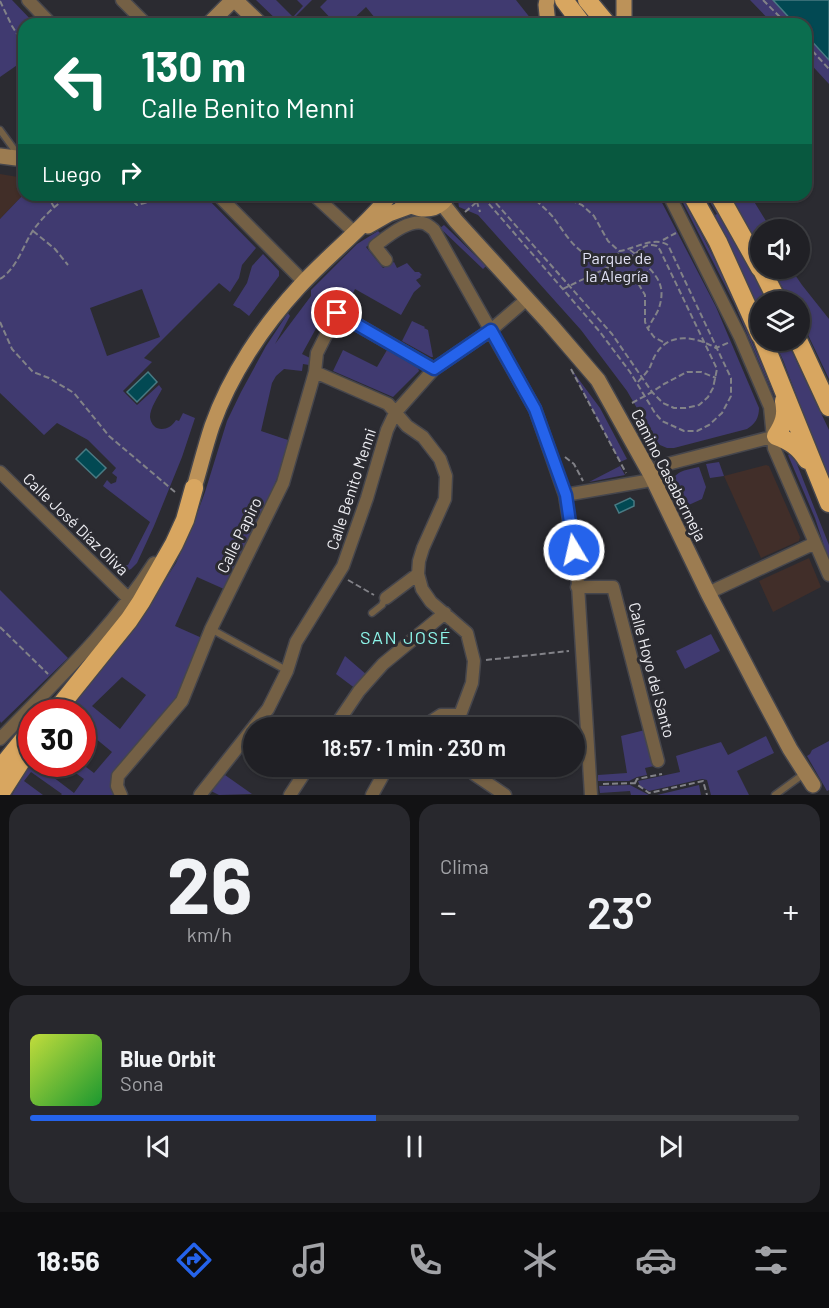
<!DOCTYPE html>
<html lang="es">
<head>
<meta charset="utf-8">
<style>
  :root { --surface:#202025; --page:#28282d; --text:#f1f3f6; --muted:#a2a3a7; --line:#3d3e42; --accent:#2563eb }
  body { margin:0; font-family:Barlow,sans-serif; background:var(--page); color:var(--text); height:100vh; display:flex; flex-direction:column; font-size:22px; white-space:nowrap }
  * { box-sizing:border-box; margin:0 }
  p { font-size:20px; color:var(--muted) }
  .icon { flex:none; width:33px; height:33px; fill:none; stroke:currentColor; stroke-width:2; stroke-linecap:round; stroke-linejoin:round }
  .map { position:relative; height:795px; overflow:hidden }
  .side { display:flex; flex-direction:column; gap:9px; padding:9px; background:#121214; flex:1 }
  .side>* { flex:none }
  .top-card { position:absolute; left:18px; top:18px; width:794px; height:183px; border-radius:18px; box-shadow:0 2px 4px #0004,0 0 0 2px var(--line); background:#0b6e4f; color:#fff; overflow:hidden }
  .fabs { position:absolute; left:750px; top:219px; display:grid; gap:12px }
  .fabs a { display:grid; place-items:center; width:60px; height:60px; border-radius:50%; background:var(--surface); box-shadow:0 2px 4px #0004,0 0 0 2px var(--line); font-size:30px }
  .speed { position:absolute; left:18px; top:699px; display:flex; gap:12px; font-size:30px; font-weight:700; text-align:center }
  .speed>* { display:grid; place-content:center; width:78px; height:78px; border-radius:50%; background:var(--surface); box-shadow:0 2px 4px #0004,0 0 0 2px var(--line); line-height:1 }
  .speed .limit { border:9px solid #d22; background:#fff; color:#111 }
  .pin { position:absolute; display:grid; place-items:center; width:51px; height:51px; color:#fff; margin:-26px; border:3px solid #fff; border-radius:50%; box-shadow:0 2px 6px #0007 }
  .me { position:absolute; width:66px; margin:-33px; rotate:351deg; stroke-linejoin:round; filter:drop-shadow(0 0 4px #0008) }
  .turn { display:flex; align-items:center; gap:21px; height:126px; padding:0 24px; font-size:27px }
  .turn .icon { width:78px; height:78px; stroke-width:2.5 }
  .turn b { display:block; font-size:42px; line-height:51px }
  .then { display:flex; align-items:center; height:57px; padding:0 24px; background:#0003; gap:12px; font-size:22px }
  .big { font-size:45px; font-weight:600; line-height:1.1 }
  .side .card { flex:1; display:flex; flex-direction:column; justify-content:center; gap:9px; min-width:0; padding:0 21px; border-radius:18px; background:var(--page) }
  .side .dial { align-items:center; gap:0 }
  .dial b { font-size:78px; line-height:1 }
  .song { display:flex; align-items:center; gap:18px }
  .cover { width:72px; height:72px; border-radius:9px; background:linear-gradient(135deg,hsl(70 70% 55%),hsl(130 70% 35%)) }
  .played { height:6px; border-radius:3px; background:linear-gradient(90deg,var(--accent) 45%,var(--line) 45%) }
  .keys { display:flex; justify-content:space-around; direction:ltr }
  .heat { display:flex; justify-content:space-between; align-items:center; font-size:33px; direction:ltr }
  .side .tiles { flex:1; display:grid; gap:9px; grid-template-columns:1fr 1fr }
  .card:last-child { grid-column:span 2 }
  .trip { position:absolute; left:243px; top:717px; width:342px; height:60px; border-radius:30px; background:var(--surface); box-shadow:0 2px 4px #0004,0 0 0 2px var(--line); font-weight:600; line-height:60px; text-align:center }
  .menu { display:flex; height:96px; justify-content:space-around; align-items:center; background:#0d0d0f; color:var(--muted) }
  .menu .icon { width:42px; height:42px }
  .menu .selected { color:var(--accent) }
  .menu b { font-size:27px; color:var(--text) }
  .map>svg:first-child { display:block }
</style>
</head>
<body>
<div class="map">
<svg width="829" height="795" viewBox="0 0 829 795">
  <rect width="100%" height="100%" fill="#2b2b31"/>
  <path fill="#412e29" d="M766 465 769 466 800 537 799 541 761 558 724 476Z
    M809 558 821 587 773 612 759 581Z"/>
  <path fill="#412e28" d="M0 174 24 178V194L0 219Z"/>
  <path fill="#403a70" fill-rule="evenodd" d="M0 0H12L35 24H24V62L23 61 0 77Z
    M256 0H276L293 17 303 6 297 0H312L288 24H281Z
    M327 0H516L535 24H380L366 7 348 24H336L320 7Z
    M750 0H773L795 24H773Z
    M806 35 829 60V84L806 59Z
    M24 194 204 195 256 248 242 265 239 278 230 292 219 283 144 358 152 362 123 391 137 405 159 385 162 389C158 397 150 408 150 417 152 433 169 432 176 420L179 421 183 413 195 418 182 457 154 526 137 563 131 569 124 572 104 555 109 550 124 565H128L150 522 103 486 107 480 111 484 116 482 117 477 112 473 116 468 88 440 57 423 44 435 0 393V219ZM142 289 160 337 107 356 90 308Z
    M460 195H658L716 307 759 408C759 418 755 424 747 429L674 448H667L660 445 656 441 627 391 581 330 478 215 459 207 458 201Z
    M679 195H681L723 275 762 365 777 404 734 303Z
    M706 195H710L768 301 760 302V313L715 215 717 214Z
    M730 195H750L771 229 760 230V249Z
    M444 225 486 266 483 269 440 228Z
    M378 231 382 235 366 247 383 268 394 262 397 268 407 263 415 272H419L422 275 420 276 421 277 416 280 421 286 414 292 401 315 355 289 345 310 330 303 302 354 310 358 309 365 303 364 302 371 284 369 276 376 272 383 261 431 288 440 281 468 274 486 224 589 197 577 175 626 202 638 177 701 115 772 116 795H61L62 794 31 772 24 781 43 795H12L31 762 32 764H36L74 793 84 779 63 764H82L94 773 112 752 83 728 82 712H65L133 629 176 563 193 525 205 492 227 421 241 392 266 346 288 313 290 316 275 344 311 296V290L357 244ZM122 677 146 695 120 729 92 706Z
    M263 254 279 271V276L249 316 239 308H238L233 305 247 283 252 266Z
    M772 269H791L802 285 829 319V379L800 318V302L790 301Z
    M412 321 425 327 424 328 428 330 433 357H431L402 341Z
    M774 341H787L829 430V482L783 360Z
    M343 350 377 367 387 350 418 368 419 371 393 397 333 371Z
    M571 369 600 408 627 459 620 462Z
    M791 453 793 454 829 545V561L815 518 788 455Z
    M719 462 724 476 710 478 706 464Z
    M620 466 625 475 589 482Z
    M699 467 706 487 702 499 682 508 671 483C676 470 687 470 699 467Z
    M0 590 68 658 1 723 0 721Z
    M711 634 720 651 685 669 676 651Z
    M345 656 367 675 356 689 336 674Z
    M645 730 654 766 645 768 647 775 637 777 629 781H598V775L627 773 621 736Z
    M766 736 774 753 737 771 749 795H711L707 780 702 779 649 791 640 786 638 781 680 772 676 756 679 755 721 742 728 755Z
    M829 741V790L827 791 807 756 810 754 812 750Z
    M225 775 252 794 219 795 211 791Z
    M630 785 649 795H631L630 791 600 793 599 786Z
    M699 785 701 795H657Z"/>
  <path fill="#024953" stroke="#497a83" stroke-width="1.5" d="M773 0H829V60L806 35V24H795Z
    M148 372 157 382 137 402 127 392Z
    M86 449 106 468 96 478 76 459Z
    M630 498 634 501V506L619 513 615 505Z"/>
  <g fill="none" stroke-linecap="round" stroke-linejoin="round">
    <g stroke="#46464c" stroke-width="9">
      <path id="lane" d="M0 130 19 156
        M372 613 382 605 385 598
        M211 629 286 670
        M775 795 805 773"/>
    </g>
    <g stroke="#46464c" stroke-width="15">
      <path id="street" d="M28 0 51 24
        M122 0 146 24
        M218 195 304 282
        M314 195 355 233
        M669 195 740 337 770 407 774 448 829 575
        M386 260 375 246C387 237 410 217 426 224 429 226 432 228 434 230L535 409 565 495 577 569 591 795
        M315 372 388 404 407 426 423 437 440 459 446 476 445 499 423 548 419 561 418 574 422 589 431 602 467 633 474 661 472 683 460 715V728
        M0 472 129 599
        M565 495 646 481 660 466 776 436
        M577 587H613L658 761
        M708 593 815 543
        M386 598 418 574
        M334 728 359 691 383 664 445 613
        M421 728 441 715H460
        M0 739C55 682 111 630 154 563
        M470 766 474 774 505 795
        M121 795 117 786 118 776 182 701 211 629 283 483 315 372 317 353 337 313 434 369
        M200 795 268 709 287 671 296 642 343 566 367 498 387 430 395 413 434 369 491 330 527 299
        M290 795 309 766
        M372 795 388 766"/>
    </g>
    <g stroke="#46464c" stroke-width="18">
      <path id="secondary" d="M235 0 260 24
        M209 24 233 0
        M0 156 24 159
        M442 203 456 221 549 323 598 380 651 475 708 593 758 689 790 749 813 785"/>
    </g>
    <g stroke="#46464c" stroke-width="18">
      <path id="primary" d="M547 0 546 5 548 24
        M621 24 624 17V0
        M398 195C407 209 429 214 442 203 445 201 446 198 449 195
        M368 226 389 214 411 206
        M194 488C200 468 205 447 212 426 230 375 263 326 299 287 328 255 363 229 390 195"/>
    </g>
    <g stroke="#46464c" stroke-width="21">
      <path id="highway" d="M564 0 582 24
        M587 0 607 24
        M692 195 718 242 760 335
        M719 195 760 268
        M761 268 778 302
        M763 340 829 503
        M798 340 829 407
        M784 401C787 415 784 424 776 436 790 441 799 447 807 460
        M55 712 129 620 141 602 174 544 185 520 194 488
        M0 769 32 729
        M0 794 32 744"/>
    </g>
    <path stroke="#828288" stroke-width="2" stroke-dasharray="6 3" stroke-linecap="butt" d="M763 0 787 24
      M0 1 12 26 24 45
      M806 44 829 69
      M47 195 54 207
      M127 195 137 205 175 195
      M470 195 477 202 480 212
      M495 195 494 201 612 334 652 392 663 403 674 408H686L699 405 708 397 713 388 717 369 660 250 657 246C645 243 645 247 636 253 632 257 625 259 619 259 610 260 596 259 587 255 572 247 563 230 553 217 546 209 538 202 529 195
      M483 197 600 332 630 372 655 413 662 421 684 431H697L709 425 722 413 731 396V378L668 245C653 236 635 249 619 251L608 241 594 216 582 205 558 195
      M634 199 641 195
      M465 212 485 195
      M33 231 55 249 68 265
      M663 240 676 233
      M630 250C636 254 641 260 647 266 660 279 665 289 659 308 656 316 651 321 648 329L654 337 665 343
      M606 269 629 277 638 283 645 295V322L648 329
      M0 279C17 268 22 248 32 232 42 217 56 205 70 195
      M638 283 642 277 650 270
      M563 289C580 280 600 273 616 262L619 251
      M0 322 12 349 33 372 49 378 74 393 109 436 175 492
      M571 369 626 473
      M638 382C642 377 647 373 650 367 652 363 653 358 656 354 670 331 696 337 716 348L730 342
      M632 403 652 392 664 384 687 372H701L716 378
      M565 457 574 464 583 481
      M348 580 374 595
      M0 627 48 674
      M486 660 569 651
      M635 783 637 779 662 774
      M603 784 635 783 649 793 703 781 707 795"/>
    <use href="#lane" stroke="#746045" stroke-width="6"/>
    <use href="#street" stroke="#746045" stroke-width="12"/>
    <use href="#secondary" stroke="#9c7c51" stroke-width="15"/>
    <use href="#primary" stroke="#bc9259" stroke-width="15"/>
    <use href="#highway" stroke="#d8a660" stroke-width="18"/>
  </g>
  <g fill="none" stroke-linecap="round" stroke-linejoin="round">
    <g stroke="#184099" stroke-width="15">
      <path id="route" d="M337 313 434 369 491 330 535 409 566 495 574 550"/>
    </g>
    <use href="#route" stroke="#2563eb" stroke-width="10"/>
  </g>
  <g text-anchor="middle" stroke-width="6" stroke-linejoin="round" paint-order="stroke">
    <g font-size="16" fill="#e1e1f5" stroke="#2b2b31">
      <text x="617" y="264">Parque de<tspan x="617" dy="18">la Alegría</tspan></text>
    </g>
    <g font-size="16" fill="#eeeef3" stroke="#2b2b31">
      <text transform="translate(669 475) rotate(63)" y="6">Camino Casabermeja</text>
      <text transform="translate(351 489) rotate(-72)" y="6">Calle Benito Menni</text>
      <text transform="translate(76 524) rotate(44)" y="6">Calle José Díaz Oliva</text>
      <text transform="translate(239 535) rotate(-64)" y="6">Calle Papiro</text>
      <text transform="translate(652 670) rotate(75)" y="6">Calle Hoyo del Santo</text>
    </g>
    <g font-size="18" letter-spacing="1.5" fill="#8df6ea" stroke="#2b2b31">
      <text x="406" y="644">SAN JOSÉ</text>
    </g>
  </g>
</svg>
<div class="fabs">
<a><svg class="icon" aria-label="sound" viewBox="0 0 24 24"><path d="M4 9h4l5-4v14l-5-4H4zM17 9q2 3 0 6"/></svg></a>
<a><svg class="icon" aria-label="layers" viewBox="0 0 24 24"><path d="M12 4l9 5-9 5-9-5zM3 14l9 5 9-5"/></svg></a>
</div>
<div class="speed"><div class="limit">30</div></div>
<div class="pin" style="left:337px;top:313px;background:#d93025"><svg class="icon" aria-label="arrive" viewBox="0 0 24 24"><path d="M6 21V4h12l-3 4 3 4H6"/></svg></div>
<svg class="me" style="left:574px;top:550px" viewBox="-20 -20 40 40"><circle r="17" fill="#2563eb" stroke="#fff" stroke-width="3"/><path d="M0-11L8 9 0 5-8 9z" fill="#fff"/></svg>
<div class="trip">18:57 · 1 min · 230 m</div>
<div class="top-card">
<div class="turn"><svg class="icon" aria-label="left" viewBox="0 0 24 24"><path d="M17 20v-9H6M10 6l-5 5 5 5"/></svg><div><b>130 m</b>Calle Benito Menni</div></div>
<div class="then">Luego<svg class="icon" aria-label="right" viewBox="0 0 24 24"><path d="M7 20v-9h11M14 6l5 5-5 5"/></svg></div>
</div>
</div>
<section class="side">
<div class="tiles">
<div class="card dial"><b>26</b><p>km/h</p></div>
<div class="card"><p>Clima</p>
<div class="heat"><a>−</a><b class="big">23°</b><a>+</a></div>
</div>
<div class="card">
<div class="song"><i class="cover"></i><div><b>Blue Orbit</b><p>Sona</p></div></div>
<div class="played"></div>
<div class="keys"><svg class="icon" aria-label="previous" viewBox="0 0 24 24"><path d="M18 5L8 12l10 7zM5 5v14"/></svg><svg class="icon" aria-label="pause" viewBox="0 0 24 24"><path d="M8 5v14M16 5v14"/></svg><svg class="icon" aria-label="next" viewBox="0 0 24 24"><path d="M6 5l10 7-10 7zM19 5v14"/></svg></div>
</div>
</div>
</section>
<nav class="menu">
<b>18:56</b>
<svg class="icon selected" aria-label="directions" viewBox="0 0 24 24"><path d="M12 3l9 9-9 9-9-9zM9 14v-3h6M13 9l2 2-2 2"/></svg>
<svg class="icon" aria-label="music" viewBox="0 0 24 24"><path d="M9 18V5l10-2v13"/><circle cx="6" cy="18" r="3"/><circle cx="16" cy="16" r="3"/></svg>
<svg class="icon" aria-label="phone" viewBox="0 0 24 24"><path d="M5 4h4l2 5-3 2q2 4 5 5l2-3 5 2v4C11 20 4 13 5 4z"/></svg>
<svg class="icon" aria-label="climate" viewBox="0 0 24 24"><path d="M12 3v18M4 7l16 10M4 17L20 7"/></svg>
<svg class="icon" aria-label="car" viewBox="0 0 24 24"><path d="M5 17H2v-5l4-1 3-4h7l3 4 3 1v5h-3M9 17h6M6 11h13"/><circle cx="7" cy="17" r="2"/><circle cx="17" cy="17" r="2"/></svg>
<svg class="icon" aria-label="filters" viewBox="0 0 24 24"><path d="M4 7h16M4 17h16"/><circle cx="9" cy="7" r="2"/><circle cx="15" cy="17" r="2"/></svg>
</nav>
</body>
</html>
